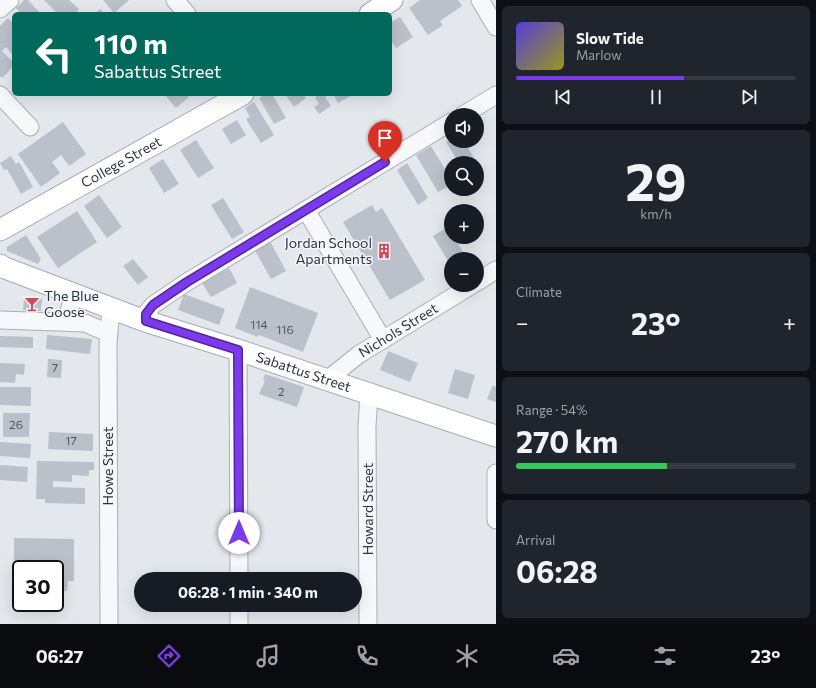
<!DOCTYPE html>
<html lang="en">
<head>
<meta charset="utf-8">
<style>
  :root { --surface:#171b24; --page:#20242c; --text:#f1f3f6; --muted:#9ea1a6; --line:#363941; --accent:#7c3aed }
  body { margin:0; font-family:Commissioner,sans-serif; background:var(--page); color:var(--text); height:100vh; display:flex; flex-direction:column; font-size:15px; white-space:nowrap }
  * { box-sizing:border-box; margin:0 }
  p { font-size:13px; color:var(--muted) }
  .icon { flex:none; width:22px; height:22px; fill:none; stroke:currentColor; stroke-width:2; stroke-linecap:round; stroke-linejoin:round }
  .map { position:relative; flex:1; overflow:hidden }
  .details { display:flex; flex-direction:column; gap:6px; padding:6px; background:#0d0f14; width:320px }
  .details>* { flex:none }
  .banner { position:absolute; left:12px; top:12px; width:380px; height:84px; border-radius:6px; box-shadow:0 4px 16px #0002; background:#00695c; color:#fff; overflow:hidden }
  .controls { position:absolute; left:444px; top:108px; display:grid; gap:8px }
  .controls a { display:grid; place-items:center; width:40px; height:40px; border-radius:50%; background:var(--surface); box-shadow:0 4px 16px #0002; font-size:20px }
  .speed { position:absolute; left:12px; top:560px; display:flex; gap:8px; font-size:20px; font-weight:700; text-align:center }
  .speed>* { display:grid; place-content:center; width:52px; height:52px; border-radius:50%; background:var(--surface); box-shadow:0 4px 16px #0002; line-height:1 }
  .speed .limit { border:2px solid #111; border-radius:6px; background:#fff; color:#111 }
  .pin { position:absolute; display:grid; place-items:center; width:34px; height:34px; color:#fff; margin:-41px -17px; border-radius:50% 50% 50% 0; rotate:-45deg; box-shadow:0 0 4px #0007 }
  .pin .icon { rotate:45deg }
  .me { position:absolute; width:44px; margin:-22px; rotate:0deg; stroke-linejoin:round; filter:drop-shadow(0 0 3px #0008) }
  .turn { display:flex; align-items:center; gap:14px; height:84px; padding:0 16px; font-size:18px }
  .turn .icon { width:52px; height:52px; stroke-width:2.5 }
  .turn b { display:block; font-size:28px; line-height:34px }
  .big { font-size:30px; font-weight:700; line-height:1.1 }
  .details .card { flex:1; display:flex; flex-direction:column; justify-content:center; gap:6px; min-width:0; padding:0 14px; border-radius:6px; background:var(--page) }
  .details .dial { align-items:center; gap:0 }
  .dial b { font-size:52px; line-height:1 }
  .song { display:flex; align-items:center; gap:12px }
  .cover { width:48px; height:48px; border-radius:6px; background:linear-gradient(135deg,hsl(250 70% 55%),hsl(60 70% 35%)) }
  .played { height:4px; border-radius:2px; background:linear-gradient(90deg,var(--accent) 60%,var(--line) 60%) }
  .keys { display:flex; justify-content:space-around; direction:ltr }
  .heat { display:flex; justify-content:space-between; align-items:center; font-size:22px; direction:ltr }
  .charge { height:6px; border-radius:3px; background:linear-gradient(90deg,#34c759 54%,var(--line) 0) }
  .trip { position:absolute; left:134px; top:572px; width:228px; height:40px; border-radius:20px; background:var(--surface); box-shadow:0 4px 16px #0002; font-weight:700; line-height:40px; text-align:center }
  .tabs { display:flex; height:64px; justify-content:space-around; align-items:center; background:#090b0e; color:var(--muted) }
  .tabs .icon { width:28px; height:28px }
  .tabs .active { color:var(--accent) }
  .tabs b { font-size:18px; color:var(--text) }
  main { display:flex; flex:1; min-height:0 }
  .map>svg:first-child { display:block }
</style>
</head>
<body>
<main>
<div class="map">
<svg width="496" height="624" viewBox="0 0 496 624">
  <rect width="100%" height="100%" fill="#e4e7ec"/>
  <path fill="#bbc0ca" d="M24 0H28L41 14H22L16 8Z
    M44 0H69L79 9 74 14H58Z
    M103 0H129L114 13Z
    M420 0H458L462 6 440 21 443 25 428 35 409 8Z
    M100 9 105 14H94Z
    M400 17 413 37 396 48 390 39V23Z
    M8 18 14 24V52L12 54 6 47 2 51 14 63V66L2 78 0 76V26Z
    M164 94H186L189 97 176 108Z
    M266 94H272L286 118 274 124 259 98Z
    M285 94H303L306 98 294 107Z
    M316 94H330L325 97 331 106 319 114 314 107 319 104 315 98 317 96Z
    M333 94H354L338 103Z
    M254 102 274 135 261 143 246 119 250 117 245 108Z
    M237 120 246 135 231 144 222 129Z
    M63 122 86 154 69 166 61 155 52 162 60 173 41 187 18 154Z
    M196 140 214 168 198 178 180 150Z
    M451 140V141H464L477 163H459L446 142Z
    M431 146 451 179V185L438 192 416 155Z
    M11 156 16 164 19 162 33 187 21 194 7 169 4 170 0 163Z
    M163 159 179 184 164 193 149 168Z
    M407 163 428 198 418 205 397 170Z
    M99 195 122 227 107 238 84 206Z
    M223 198 244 232 232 239 211 205Z
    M372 205 376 212 382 208 425 280 390 300 343 222Z
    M77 211 97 242 58 268 37 237Z
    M448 227 451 232V237H454L467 259H451V266L433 236Z
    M26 235 41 259 38 264 7 251V247Z
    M270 241 286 271 271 279 254 249Z
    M133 259 148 277 138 285 123 266Z
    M229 268 237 283 211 297 202 283Z
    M250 287 318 313 303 352 259 335 258 337 235 328Z
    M184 294 225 309 219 325 178 310Z
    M24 297 42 298 41 311 23 310Z
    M47 335 92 339 90 354 46 349Z
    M0 336 33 337V348L0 347Z
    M388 351 418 363 410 382 380 370Z
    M48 359 62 360 61 378 47 377Z
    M0 363 25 364 24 375 16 374 15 383 0 382Z
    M455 369 475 375 468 399 448 393Z
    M265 374 304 387 297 407 259 394 265 381 263 380Z
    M493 385 496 387V402L487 399Z
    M0 387H31V406L0 405Z
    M3 413H30L29 437H3Z
    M49 432 93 434V451L48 449Z
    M0 442 31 444 30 458 0 456Z
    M37 461 94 462V470H89V476L72 475V482L53 481V487L85 488V504L45 503V499H36Z
    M0 465 28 467 27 482 0 480Z
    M14 538 74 539V581H68L67 591H55V569H21V590H14Z"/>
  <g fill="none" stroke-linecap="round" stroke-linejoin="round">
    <g stroke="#a9aeb7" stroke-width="19">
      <g id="minor">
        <path d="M175 0 187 14"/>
        <path d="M480 0 496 27"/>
        <path d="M0 9 10 0"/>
        <path d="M0 95 30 127"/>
        <path d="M463 115 496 95"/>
        <path d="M306 210 383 340"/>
        <path d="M477 282 496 270"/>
        <path d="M0 320 85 323 108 333"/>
        <path d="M67 321 73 294"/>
        <path d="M145 321 146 314 153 305 187 282 451 122"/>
        <path d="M238 350 239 579"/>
        <path id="s1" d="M327 380 358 355 472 285"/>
        <path d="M496 473V520"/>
        <path d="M239 605V624"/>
        <path d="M109 624 108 344 111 308"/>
        <path d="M368 624 367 426 369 394"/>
      </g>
    </g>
    <g stroke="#a3abb8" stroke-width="23">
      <g id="major">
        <path d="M370 14 392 0"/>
        <path id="s2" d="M0 230 243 94"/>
        <path id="s3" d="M0 265 5 268 145 321 238 350 496 436"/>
      </g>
    </g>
    <use href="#minor" stroke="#f7f8fa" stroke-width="17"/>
    <use href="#major" stroke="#fff" stroke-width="21"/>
  </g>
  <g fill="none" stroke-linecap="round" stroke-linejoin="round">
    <g stroke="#51269a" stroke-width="10">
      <path id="route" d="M239 533 238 350 146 321V314L153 305 187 282 385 162"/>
    </g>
    <use href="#route" stroke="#7c3aed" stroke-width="7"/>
  </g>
  <defs>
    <g id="building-bare" transform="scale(1.2)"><path d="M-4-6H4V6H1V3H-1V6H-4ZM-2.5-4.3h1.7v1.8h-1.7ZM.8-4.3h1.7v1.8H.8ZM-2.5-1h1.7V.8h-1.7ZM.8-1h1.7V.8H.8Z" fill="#d1495b" stroke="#f4f6f9" stroke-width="2.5" paint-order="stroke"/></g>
    <g id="bar-bare" transform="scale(1.2)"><path d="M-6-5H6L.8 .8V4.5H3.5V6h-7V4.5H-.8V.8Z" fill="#d1495b" stroke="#f4f6f9" stroke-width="2.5" paint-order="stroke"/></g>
  </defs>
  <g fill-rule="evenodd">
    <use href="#building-bare" x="384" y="251"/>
    <use href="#bar-bare" x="32" y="304"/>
  </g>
  <g text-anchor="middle" stroke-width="3" stroke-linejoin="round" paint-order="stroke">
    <g font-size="12" fill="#4f5766">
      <text x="259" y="329">114</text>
      <text x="285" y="334">116</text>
      <text x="55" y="372">7</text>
      <text x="281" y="396">2</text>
      <text x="16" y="429">26</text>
      <text x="71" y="445">17</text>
    </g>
    <g font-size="14" fill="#2b3445" stroke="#f4f6f9">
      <text dy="5" stroke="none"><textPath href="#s2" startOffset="139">College Street</textPath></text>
      <text dy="5" stroke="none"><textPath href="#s1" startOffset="87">Nichols Street</textPath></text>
      <text dy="5" stroke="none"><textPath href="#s3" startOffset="322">Sabattus Street</textPath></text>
      <text transform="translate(108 466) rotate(-90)" y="5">Howe Street</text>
      <text transform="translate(368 509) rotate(-90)" y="5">Howard Street</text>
    </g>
    <g font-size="14" fill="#2b3445" stroke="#f4f6f9" text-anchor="end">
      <text x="372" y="248">Jordan School<tspan x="372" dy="16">Apartments</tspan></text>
      <text x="44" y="301" text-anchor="start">The Blue<tspan x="44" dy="16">Goose</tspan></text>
    </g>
  </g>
</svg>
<div class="controls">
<a><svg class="icon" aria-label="sound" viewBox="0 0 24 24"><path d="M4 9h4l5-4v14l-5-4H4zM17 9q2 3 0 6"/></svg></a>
<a><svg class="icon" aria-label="search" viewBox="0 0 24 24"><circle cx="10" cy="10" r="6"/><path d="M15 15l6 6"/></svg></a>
<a>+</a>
<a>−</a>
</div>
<div class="speed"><div class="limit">30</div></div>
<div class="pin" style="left:385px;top:162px;background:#d93025"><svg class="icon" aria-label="arrive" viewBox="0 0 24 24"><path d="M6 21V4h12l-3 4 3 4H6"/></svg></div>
<svg class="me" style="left:239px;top:533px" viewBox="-20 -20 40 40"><circle r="19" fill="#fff"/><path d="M0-13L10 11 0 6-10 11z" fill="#7c3aed"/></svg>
<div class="trip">06:28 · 1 min · 340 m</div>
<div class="banner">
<div class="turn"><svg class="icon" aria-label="left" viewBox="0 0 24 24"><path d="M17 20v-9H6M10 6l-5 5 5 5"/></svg><div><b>110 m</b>Sabattus Street</div></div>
</div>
</div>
<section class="details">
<div class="card">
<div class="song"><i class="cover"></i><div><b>Slow Tide</b><p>Marlow</p></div></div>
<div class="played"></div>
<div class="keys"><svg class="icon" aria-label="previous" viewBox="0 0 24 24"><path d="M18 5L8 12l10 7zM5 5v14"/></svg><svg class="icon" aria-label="pause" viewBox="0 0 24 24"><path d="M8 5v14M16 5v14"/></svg><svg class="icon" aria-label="next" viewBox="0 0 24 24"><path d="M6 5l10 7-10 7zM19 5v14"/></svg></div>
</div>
<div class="card dial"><b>29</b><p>km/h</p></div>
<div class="card"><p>Climate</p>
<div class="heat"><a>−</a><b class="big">23°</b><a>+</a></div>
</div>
<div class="card"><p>Range · 54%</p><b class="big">270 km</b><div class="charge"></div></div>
<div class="card"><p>Arrival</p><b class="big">06:28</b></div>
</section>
</main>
<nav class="tabs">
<b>06:27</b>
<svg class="icon active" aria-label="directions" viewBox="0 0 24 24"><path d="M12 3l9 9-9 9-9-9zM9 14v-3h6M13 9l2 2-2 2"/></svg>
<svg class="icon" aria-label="music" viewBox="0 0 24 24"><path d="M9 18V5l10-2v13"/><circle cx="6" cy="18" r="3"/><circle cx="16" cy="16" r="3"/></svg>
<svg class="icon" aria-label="phone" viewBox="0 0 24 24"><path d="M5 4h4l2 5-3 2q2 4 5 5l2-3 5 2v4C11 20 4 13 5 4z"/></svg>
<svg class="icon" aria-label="climate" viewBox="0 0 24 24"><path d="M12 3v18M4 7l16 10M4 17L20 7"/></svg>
<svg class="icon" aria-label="car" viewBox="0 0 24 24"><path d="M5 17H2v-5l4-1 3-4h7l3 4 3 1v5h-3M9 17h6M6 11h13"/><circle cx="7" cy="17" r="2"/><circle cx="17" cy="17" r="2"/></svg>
<svg class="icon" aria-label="filters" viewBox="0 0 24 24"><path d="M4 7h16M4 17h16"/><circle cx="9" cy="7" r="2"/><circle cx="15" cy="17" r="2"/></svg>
<b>23°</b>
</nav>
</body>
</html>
